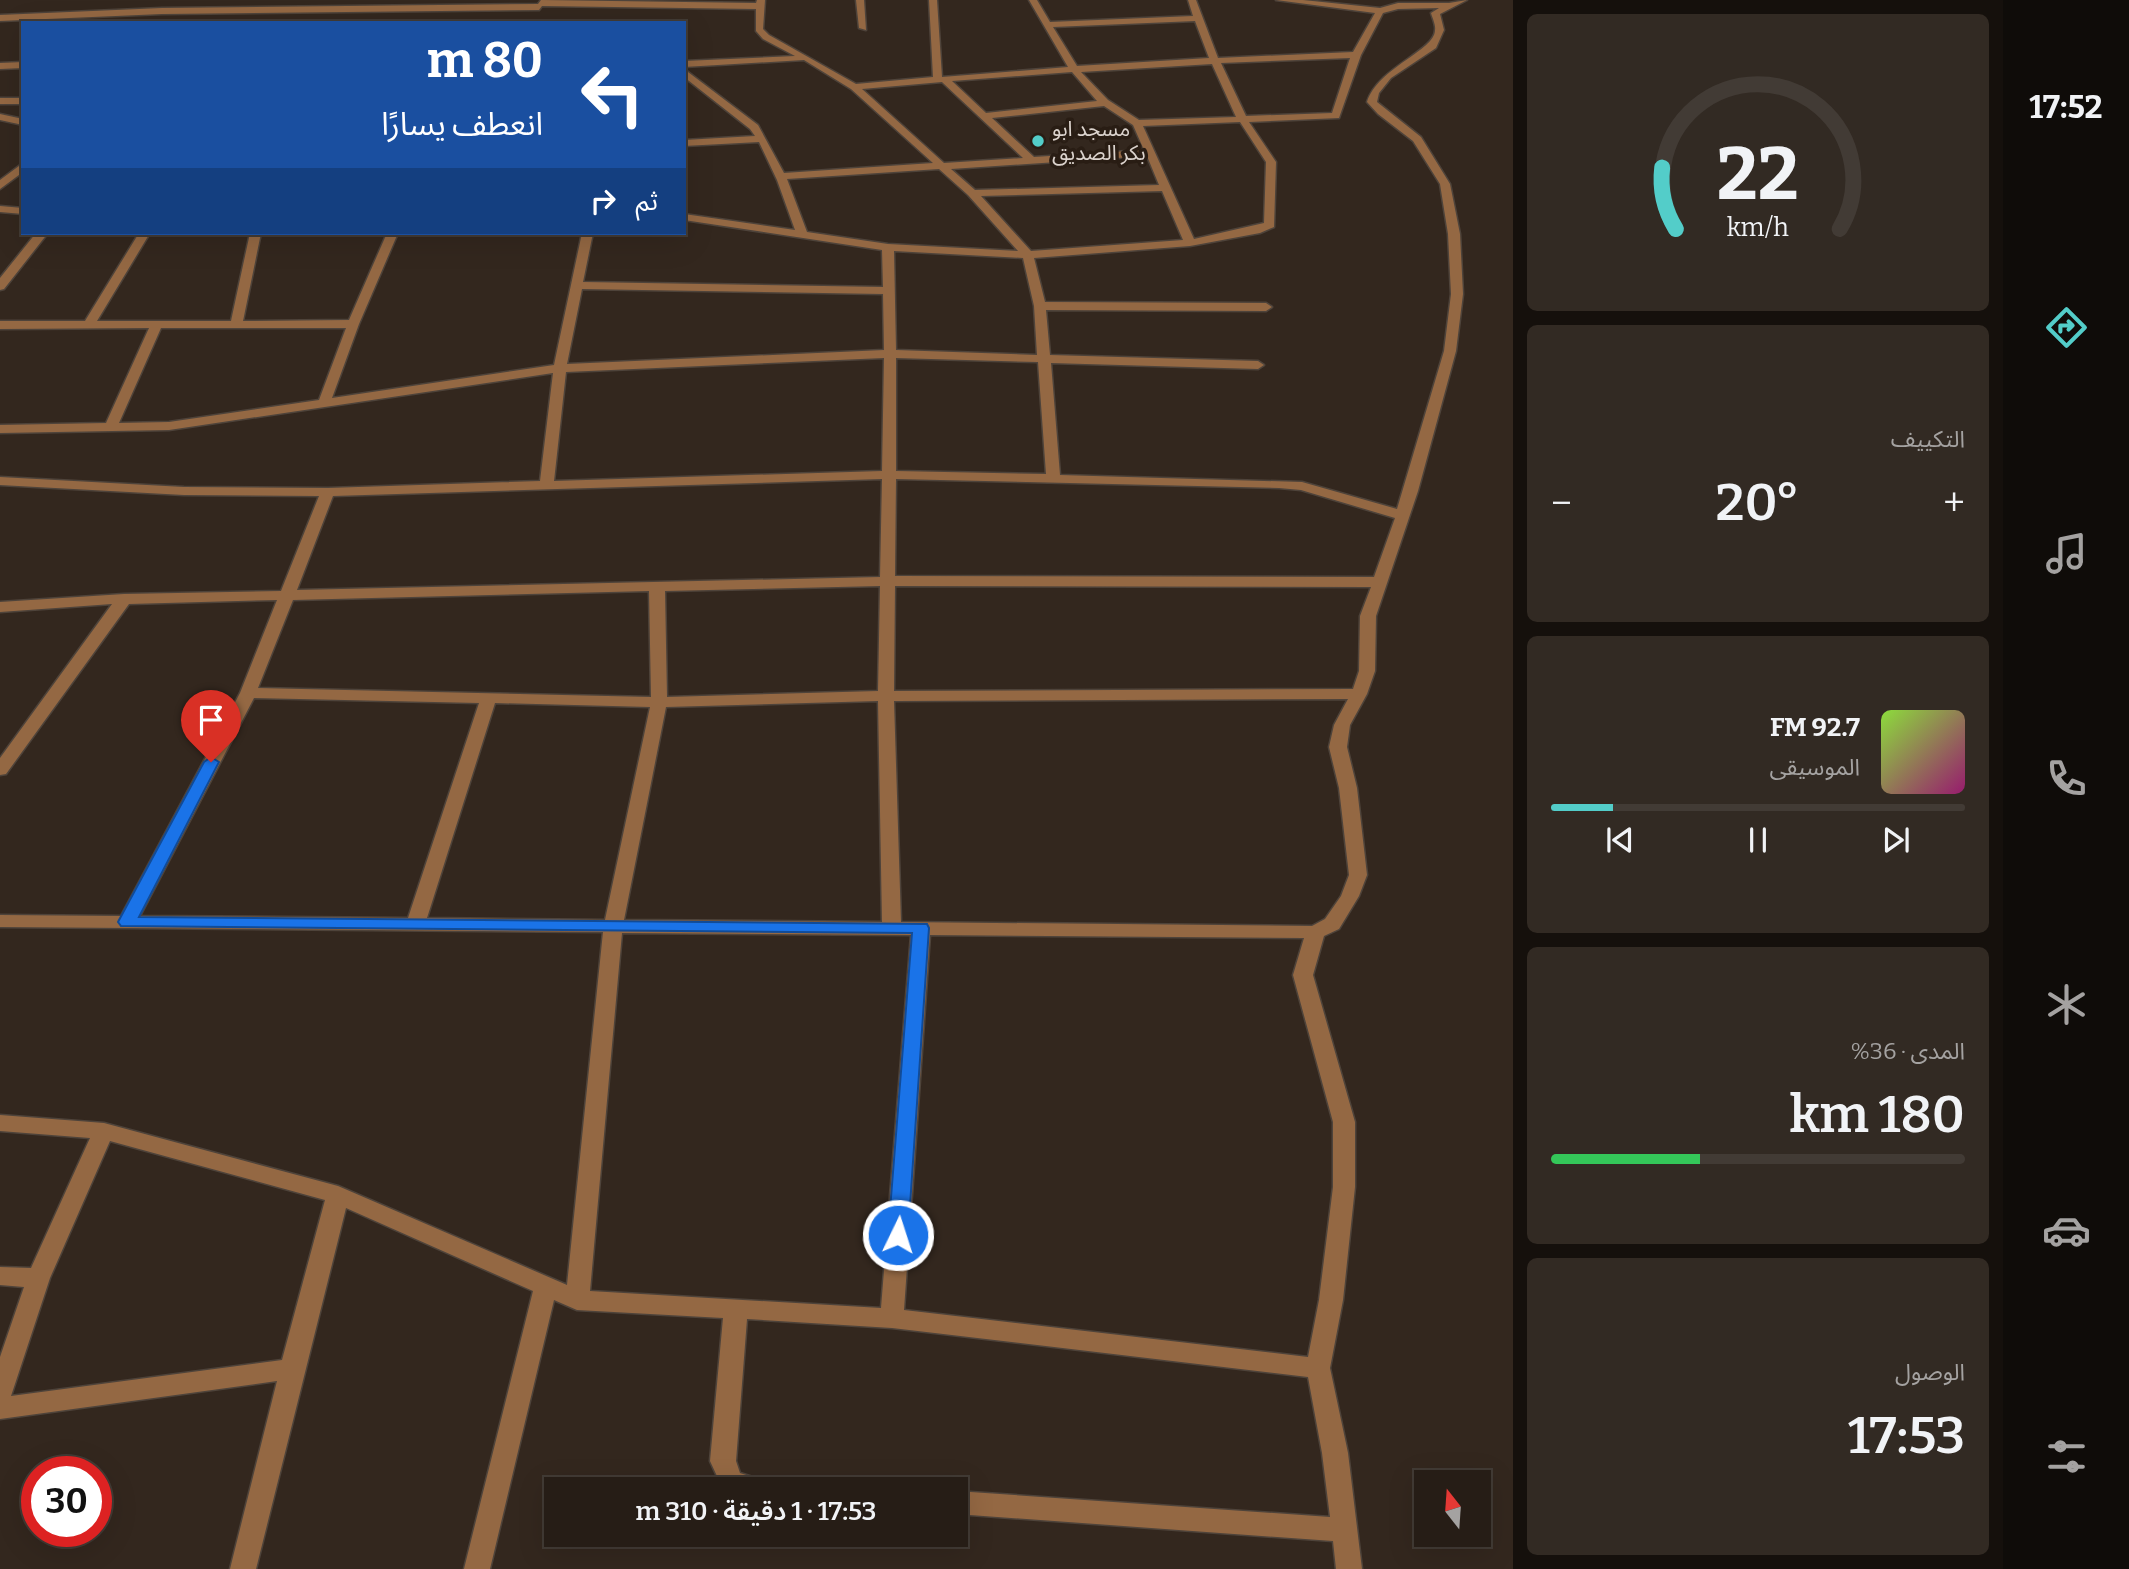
<!DOCTYPE html>
<html lang="ar">
<head>
<meta charset="utf-8">
<style>
  :root { --surface:#261d16; --page:#322a23; --text:#f1f3f6; --muted:#a4a2a1; --line:#423b35; --accent:#53cdc9 }
  body { margin:0; font-family:Bitter,"Noto Sans Arabic",serif; background:var(--page); color:var(--text); direction:rtl; height:100vh; display:flex; flex-direction:column; font-size:26px; white-space:nowrap }
  * { box-sizing:border-box; margin:0 }
  p { font-size:23px; color:var(--muted) }
  .icon { flex:none; width:38px; height:38px; fill:none; stroke:currentColor; stroke-width:2; stroke-linecap:round; stroke-linejoin:round }
  .map { position:relative; flex:1; overflow:hidden; direction:ltr }
  .panel { display:flex; flex-direction:column; gap:14px; padding:14px; background:#15100c; width:490px }
  .panel>* { flex:none }
  .top-card { position:absolute; left:21px; top:21px; width:665px; height:214px; border-radius:0px; box-shadow:0 7px 28px #0002,0 0 0 2px var(--line); direction:rtl; background:#1a4fa0; color:#fff; overflow:hidden }
  .needle { width:46px; rotate:343deg }
  .controls { position:absolute; left:1414px; top:1470px; display:grid; gap:14px }
  .controls a { display:grid; place-items:center; width:77px; height:77px; border-radius:0px; background:var(--surface); box-shadow:0 7px 28px #0002,0 0 0 2px var(--line); font-size:35px }
  .speed { position:absolute; left:21px; top:1456px; display:flex; gap:14px; font-size:35px; font-weight:700; text-align:center }
  .speed>* { display:grid; place-content:center; width:91px; height:91px; border-radius:50%; background:var(--surface); box-shadow:0 7px 28px #0002,0 0 0 2px var(--line); line-height:1 }
  .speed .limit { border:10px solid #d22; background:#fff; color:#111 }
  .pin { position:absolute; display:grid; place-items:center; width:60px; height:60px; color:#fff; margin:-72px -30px; border-radius:50% 50% 50% 0; rotate:-45deg; box-shadow:0 0 7px #0007 }
  .pin .icon { rotate:45deg }
  .me { position:absolute; width:77px; margin:-38px; rotate:4deg; stroke-linejoin:round; filter:drop-shadow(0 0 5px #0008) }
  .turn { display:flex; align-items:center; gap:24px; height:147px; padding:0 28px; font-size:32px }
  .turn .icon { width:91px; height:91px; stroke-width:2.5 }
  .turn b { display:block; font-size:49px; line-height:60px }
  .then { display:flex; align-items:center; height:66px; padding:0 28px; background:#0003; gap:14px; font-size:26px }
  .big { font-size:52px; font-weight:600; line-height:1.1 }
  .panel .tile { flex:1; display:flex; flex-direction:column; justify-content:center; gap:10px; min-width:0; padding:0 24px; border-radius:10px; background:var(--page) }
  .panel .dial { align-items:center; gap:0 }
  .dial svg { height:182px; overflow:visible; fill:none; stroke:var(--line); stroke-width:7; stroke-linecap:round; text-anchor:middle }
  .dial text { fill:var(--text); stroke:none }
  .song { display:flex; align-items:center; gap:21px }
  .cover { width:84px; height:84px; border-radius:10px; background:linear-gradient(135deg,hsl(90 70% 55%),hsl(320 70% 35%)) }
  .played { height:7px; border-radius:4px; background:linear-gradient(90deg,var(--accent) 15%,var(--line) 15%) }
  .keys { display:flex; justify-content:space-around; direction:ltr }
  .heat { display:flex; justify-content:space-between; align-items:center; font-size:38px; direction:ltr }
  .charge { height:10px; border-radius:5px; background:linear-gradient(90deg,#34c759 36%,var(--line) 0) }
  .trip { position:absolute; left:544px; top:1477px; width:424px; height:70px; border-radius:0px; background:var(--surface); box-shadow:0 7px 28px #0002,0 0 0 2px var(--line); font-weight:600; line-height:70px; text-align:center; direction:rtl }
  main { display:flex; flex:1; min-height:0 }
  .tabs { display:flex; flex-direction:column; width:126px; justify-content:space-around; align-items:center; background:#0f0c09; color:var(--muted) }
  .tabs .icon { width:49px; height:49px }
  .tabs .on { color:var(--accent) }
  .tabs b { font-size:32px; color:var(--text) }
  .map>svg:first-child { display:block }
</style>
</head>
<body>
<main>
<nav class="tabs">
<b>17:52</b>
<svg class="icon on" aria-label="directions" viewBox="0 0 24 24"><path d="M12 3l9 9-9 9-9-9zM9 14v-3h6M13 9l2 2-2 2"/></svg>
<svg class="icon" aria-label="music" viewBox="0 0 24 24"><path d="M9 18V5l10-2v13"/><circle cx="6" cy="18" r="3"/><circle cx="16" cy="16" r="3"/></svg>
<svg class="icon" aria-label="phone" viewBox="0 0 24 24"><path d="M5 4h4l2 5-3 2q2 4 5 5l2-3 5 2v4C11 20 4 13 5 4z"/></svg>
<svg class="icon" aria-label="climate" viewBox="0 0 24 24"><path d="M12 3v18M4 7l16 10M4 17L20 7"/></svg>
<svg class="icon" aria-label="car" viewBox="0 0 24 24"><path d="M5 17H2v-5l4-1 3-4h7l3 4 3 1v5h-3M9 17h6M6 11h13"/><circle cx="7" cy="17" r="2"/><circle cx="17" cy="17" r="2"/></svg>
<svg class="icon" aria-label="filters" viewBox="0 0 24 24"><path d="M4 7h16M4 17h16"/><circle cx="9" cy="7" r="2"/><circle cx="15" cy="17" r="2"/></svg>
</nav>
<section class="panel">
<div class="tile dial"><svg viewBox="0 0 100 80">
<path d="M14 69A42 42 0 1 1 86 69"/>
<path d="M14 69A42 42 0 0 1 8 42" stroke="#53cdc9"/>
<text x="50" y="56" font-size="32" font-weight="700">22</text>
<text x="50" y="72" font-size="11">km/h</text>
</svg></div>
<div class="tile"><p>التكييف</p>
<div class="heat"><a>−</a><b class="big">20°</b><a>+</a></div>
</div>
<div class="tile">
<div class="song"><i class="cover"></i><div><b>92.7 FM</b><p>الموسيقى</p></div></div>
<div class="played"></div>
<div class="keys"><svg class="icon" aria-label="previous" viewBox="0 0 24 24"><path d="M18 5L8 12l10 7zM5 5v14"/></svg><svg class="icon" aria-label="pause" viewBox="0 0 24 24"><path d="M8 5v14M16 5v14"/></svg><svg class="icon" aria-label="next" viewBox="0 0 24 24"><path d="M6 5l10 7-10 7zM19 5v14"/></svg></div>
</div>
<div class="tile"><p>المدى · 36%</p><b class="big">180 km</b><div class="charge"></div></div>
<div class="tile"><p>الوصول</p><b class="big">17:53</b></div>
</section>
<div class="map">
<svg width="1513" height="1569" viewBox="0 0 1513 1569">
  <rect width="100%" height="100%" fill="#33271e"/>
  <g fill="none" stroke-linecap="round" stroke-linejoin="round">
    <g stroke="#4e433a" stroke-width="3">
      <path id="minor" d="M541 0 756 3 757 0H765L763 29 769 35 856 84 933 77 929 0H937L942 77 1068 67 1029 0H1037L1050 22 1193 16 1188 0H1196L1218 58 1353 52 1375 13 1276 0H1303L1380 8 1398 3H1449L1467 0 1440 14 1444 30 1436 48 1391 78 1379 93 1377 102 1421 137 1450 184 1460 234 1463 294 1456 351 1418 491 1376 616 1375 671 1367 694 1350 725 1347 747 1357 788 1367 875 1359 896 1339 929 1324 936 1313 975 1355 1122V1187L1343 1300 1330 1368 1348 1453 1362 1569H1336L1333 1541 956 1514V1491L1330 1517 1322 1453 1308 1377 892 1328 747 1319 736 1461 740 1473 765 1481 769 1489H723L710 1461 723 1318 577 1310 554 1300 490 1569H464L533 1291 346 1208 256 1569H230L277 1381 0 1419V1357L24 1287 0 1285V1267L31 1268 90 1138 0 1131V1115L104 1123 338 1186 567 1285 603 932 0 927V915L121 916 240 693 277 600 129 604 6 774 0 775V758L112 604 0 612V602L124 594 281 591 319 496 184 495 0 485V477L184 487 328 488 540 481 553 373 169 430 0 433V425L106 423 149 328 0 329V321H85L139 233H150L97 321H231L250 233H261L243 321 349 320 387 233H398L359 324 332 398 554 365 582 233H593L583 282 883 287 882 250 684 220V214L795 230 777 180 759 142 684 146V140L755 136 750 129 684 77V69L758 125 784 173 933 163 851 89 804 60 684 67V61L795 56 763 39 756 31V9L542 6 539 10 162 14 0 21V15L162 8 538 4ZM1439 8 1431 13C1432 17 1436 25 1435 30 1435 51 1378 67 1367 102L1378 114 1413 141 1440 184 1448 234 1451 294 1444 351 1397 509 1302 482 1060 475 1051 363 1258 369 1264 365 1258 361 1050 355 1046 310 1266 311 1272 307 1266 303 1045 302 1034 258 1190 246 1260 233 1274 227 1276 162 1249 122 1339 118 1361 55 1383 13 1398 9ZM1195 21 1209 58 1077 66 1053 27ZM1350 58 1332 113 1246 116 1221 63ZM1212 64 1236 117 1139 120 1108 100 1081 72ZM1072 72 1097 101 986 113 952 81ZM942 82 943 83 1023 158 944 163 862 89ZM1104 106 1133 125 1144 150 1034 157 992 118ZM1240 122 1266 162 1264 223 1194 239 1143 126ZM1147 156 1159 185 975 190 951 169ZM939 169 968 195 1018 251 888 244 807 232 787 179ZM1162 191 1183 240 1031 251 981 196ZM894 251 1023 258 1034 306 1037 355 896 350ZM582 289 883 294 884 350 567 364ZM161 328H346L319 400 169 422 119 423ZM884 358 882 471 554 481 566 372ZM896 358 1038 362 1046 474 896 471ZM882 479 880 577 297 590 333 496ZM896 479 1279 488 1301 490 1395 518 1374 577 895 576ZM880 586 878 691 667 697 665 591ZM895 586 1371 587 1360 616 1359 671 1353 689 894 691ZM649 591 651 697 258 688 293 600ZM254 698 479 703 408 918 140 916ZM1348 699 1334 725 1329 747 1339 788 1349 875 1341 896 1325 919 1312 926 901 922 894 701ZM878 701 882 922 624 920 666 707ZM495 703 650 707 605 920 427 918ZM622 933 911 935 881 1308 590 1291ZM930 935 1304 938 1293 975 1333 1122V1187L1319 1300 1308 1357 904 1310ZM110 1141 325 1200 282 1360 11 1396 50 1278Z
        M856 0H864L866 30 859 28Z
        M23 62V68L0 69V63Z
        M0 98H23V104H0Z
        M0 114 23 119V125L0 120Z
        M23 163V172L0 189V180Z
        M0 206 23 208V214L0 212Z
        M36 233H48L4 289 0 290V278Z"/>
    </g>
    <use href="#minor" fill="#946843" fill-rule="evenodd"/>
  </g>
  <path fill="#1a73e8" stroke="#114b97" stroke-width="2" d="M211 757 219 762 139 917 927 924 929 928 908 1235 905 1241H891L888 1235 912 933 121 926 118 922 204 762Z"/>
  <circle fill="#53cdc9" stroke="#291d14" stroke-width="2.5" cx="1038" cy="141" r="7"/>
  <g text-anchor="middle" stroke-width="7" stroke-linejoin="round" paint-order="stroke">
    <g font-size="21" fill="#dbd3cd" stroke="#291d14" text-anchor="start">
      <text x="1052" y="136">مسجد ابو<tspan x="1052" dy="24">بكر الصديق</tspan></text>
    </g>
  </g>
</svg>
<div class="controls">
<a><svg class="needle" viewBox="-14 -14 28 28"><path d="M0-13l5 13h-10z" fill="#e53935"/><path d="M0 13l5-13h-10z" fill="#a4a2a1"/></svg></a>
</div>
<div class="speed"><div class="limit">30</div></div>
<div class="pin" style="left:211px;top:762px;background:#d93025"><svg class="icon" aria-label="arrive" viewBox="0 0 24 24"><path d="M6 21V4h12l-3 4 3 4H6"/></svg></div>
<svg class="me" style="left:898px;top:1235px" viewBox="-20 -20 40 40"><circle r="17" fill="#1a73e8" stroke="#fff" stroke-width="3"/><path d="M0-11L8 9 0 5-8 9z" fill="#fff"/></svg>
<div class="trip">17:53 · 1 دقيقة · 310 m</div>
<div class="top-card">
<div class="turn"><svg class="icon" aria-label="left" viewBox="0 0 24 24"><path d="M17 20v-9H6M10 6l-5 5 5 5"/></svg><div><b>80 m</b>انعطف يسارًا</div></div>
<div class="then">ثم<svg class="icon" aria-label="right" viewBox="0 0 24 24"><path d="M7 20v-9h11M14 6l5 5-5 5"/></svg></div>
</div>
</div>
</main>
</body>
</html>
